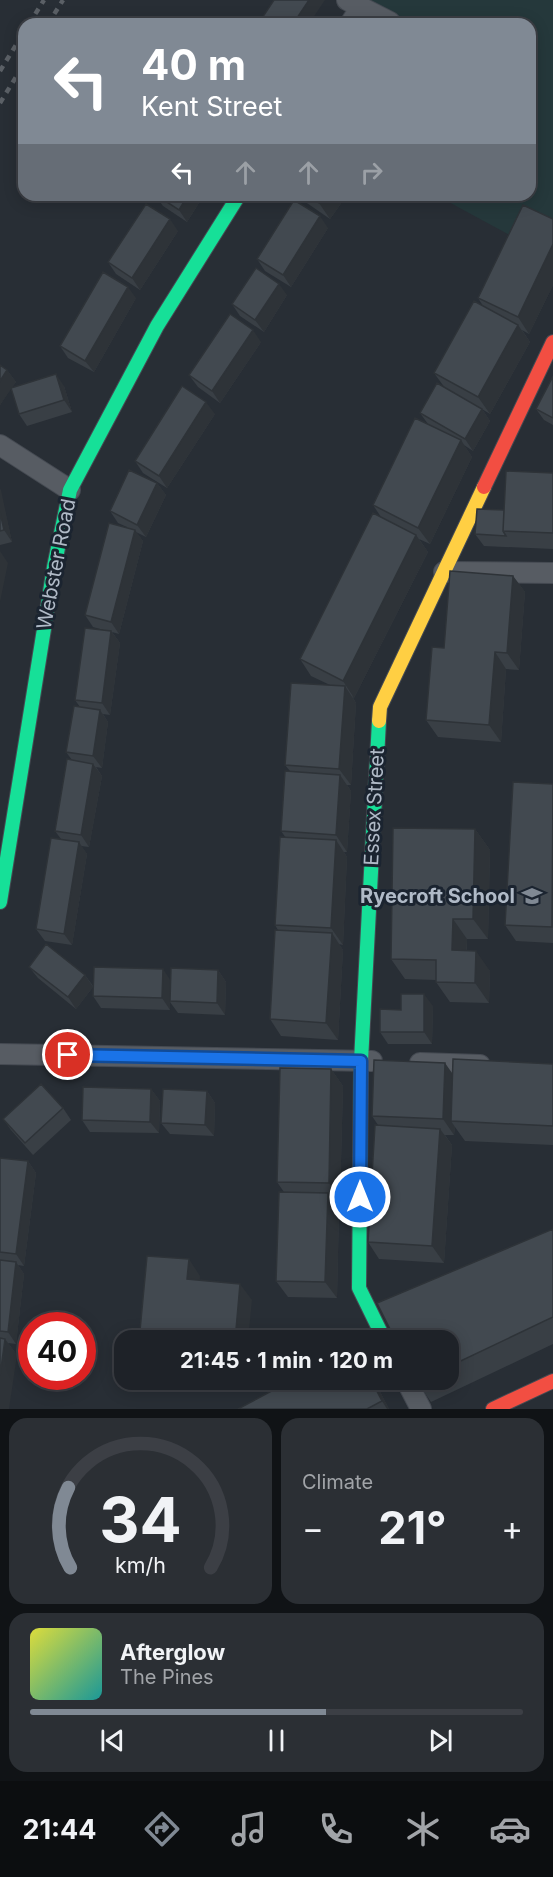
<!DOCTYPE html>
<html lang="en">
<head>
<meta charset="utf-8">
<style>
  :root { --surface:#1e2228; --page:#2b2f34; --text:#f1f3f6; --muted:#a1a4a8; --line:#3c3f45; --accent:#808994 }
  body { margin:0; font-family:Inter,sans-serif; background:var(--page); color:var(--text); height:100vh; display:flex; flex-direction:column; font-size:22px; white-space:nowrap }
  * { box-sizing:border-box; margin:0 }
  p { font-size:20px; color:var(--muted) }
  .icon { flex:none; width:33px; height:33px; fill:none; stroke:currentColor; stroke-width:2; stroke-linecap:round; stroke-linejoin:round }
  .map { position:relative; height:1409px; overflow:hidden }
  .panel { display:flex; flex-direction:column; gap:9px; padding:9px; background:#101316; flex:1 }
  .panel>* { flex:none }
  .guide { position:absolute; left:18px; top:18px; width:518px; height:183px; border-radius:18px; box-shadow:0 3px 15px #0003,0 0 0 2px var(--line); background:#808994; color:#fff; overflow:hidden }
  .speed { position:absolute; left:18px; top:1312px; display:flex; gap:12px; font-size:30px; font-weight:700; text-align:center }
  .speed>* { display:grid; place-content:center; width:78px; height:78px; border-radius:50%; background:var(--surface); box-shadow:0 3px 15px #0003,0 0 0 2px var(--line); line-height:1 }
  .speed .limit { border:9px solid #d22; background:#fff; color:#111 }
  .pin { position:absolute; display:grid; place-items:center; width:51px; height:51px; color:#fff; margin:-26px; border:3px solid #fff; border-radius:50%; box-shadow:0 2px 6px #0007 }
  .me { position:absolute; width:66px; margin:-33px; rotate:0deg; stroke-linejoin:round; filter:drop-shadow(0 0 4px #0008) }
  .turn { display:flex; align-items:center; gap:21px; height:126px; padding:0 24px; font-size:27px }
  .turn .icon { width:78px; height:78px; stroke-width:2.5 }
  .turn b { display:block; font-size:42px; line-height:51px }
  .lanes { display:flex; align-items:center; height:57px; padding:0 24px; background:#0003; justify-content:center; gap:30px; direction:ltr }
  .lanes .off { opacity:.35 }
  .big { font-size:45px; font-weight:700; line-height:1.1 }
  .panel .tile { flex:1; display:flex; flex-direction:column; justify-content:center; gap:9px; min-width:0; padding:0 21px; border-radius:18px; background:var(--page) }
  .panel .dial { align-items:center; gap:0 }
  .dial svg { height:156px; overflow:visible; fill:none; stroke:var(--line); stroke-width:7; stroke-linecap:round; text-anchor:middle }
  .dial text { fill:var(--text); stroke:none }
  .song { display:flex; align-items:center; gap:18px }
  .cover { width:72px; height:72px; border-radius:9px; background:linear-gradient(135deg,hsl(60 70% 55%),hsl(180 70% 35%)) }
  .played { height:6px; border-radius:3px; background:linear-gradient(90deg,var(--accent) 60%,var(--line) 60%) }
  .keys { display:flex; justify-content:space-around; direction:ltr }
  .heat { display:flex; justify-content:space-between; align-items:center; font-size:33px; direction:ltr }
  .panel .tiles { flex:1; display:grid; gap:9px; grid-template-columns:1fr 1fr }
  .tile:last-child { grid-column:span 2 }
  .trip { position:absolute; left:114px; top:1330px; width:345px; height:60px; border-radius:18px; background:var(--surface); box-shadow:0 3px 15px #0003,0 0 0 2px var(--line); font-weight:700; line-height:60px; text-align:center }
  .menu { display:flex; height:96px; justify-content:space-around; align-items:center; background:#0c0e10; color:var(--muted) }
  .menu .icon { width:42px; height:42px }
  .menu .current { color:var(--accent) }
  .menu b { font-size:27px; color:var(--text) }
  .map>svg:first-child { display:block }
</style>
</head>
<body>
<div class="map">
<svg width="553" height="1409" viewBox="0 0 553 1409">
  <rect width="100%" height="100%" fill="#282e35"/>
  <path fill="#25383b" d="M345 0H553V223L513 237 445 200 448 195H530V24H387Z"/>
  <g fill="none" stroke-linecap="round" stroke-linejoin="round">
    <g stroke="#454a52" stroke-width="22">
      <path id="street" d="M347 0 390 22
        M350 24 361 7
        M0 445 70 490
        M444 572 553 573
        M0 1054 372 1061
        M420 1063 480 1065
        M406 1380 421 1409"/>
    </g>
    <g stroke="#454a52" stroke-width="16">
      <path id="fast" d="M379 721 361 1061 359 1288 385 1341
        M0 902 54 567 70 490 157 326 239 195"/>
    </g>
    <g stroke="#454a52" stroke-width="16">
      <path id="slow" d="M379 721 380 707 484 487"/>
    </g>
    <g stroke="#454a52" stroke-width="16">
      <path id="jam" d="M484 487 553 342
        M493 1409 553 1381"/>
    </g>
    <use href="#street" stroke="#575c63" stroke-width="20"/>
    <use href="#fast" stroke="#16e098" stroke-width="14"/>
    <use href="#slow" stroke="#ffcf43" stroke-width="14"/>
    <use href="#jam" stroke="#f24e42" stroke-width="14"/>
    <path stroke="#5b6066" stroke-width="4.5" stroke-dasharray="6 6" stroke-linecap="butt" d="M29 24 44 0
      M48 24 63 0
      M0 71 24 32
      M0 103 24 64"/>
  </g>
  <path fill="#393f45" d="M155 195H204L187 222 163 206Z
    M299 195H347L330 219 304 201Z
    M553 219V285L529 334 522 330 530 342 490 414 482 409 490 421 473 451 464 445 472 457 430 544 419 539 428 552 354 698 352 696 356 703 351 785H347L351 791 347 852H344L347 857 343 945 339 944 343 950 338 1040 281 1036 270 1019 278 930 275 925 286 838 281 831 290 771 285 765 330 685 311 676 300 659 381 517 373 505 428 424 420 413 445 388 434 373 483 306 478 298Z
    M328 228 291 287 265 271 257 259Z
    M178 231 140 290 116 274 108 262Z
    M287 295 264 332 240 316 232 304Z
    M136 298 94 372 68 358 60 346Z
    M261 342 220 403 198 387 189 375Z
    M0 365 7 370 16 382 12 387 64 386 72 412 27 426 19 414 11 388 0 405Z
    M553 376V425L544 420 536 409Z
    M215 414 167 488 143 473 135 461Z
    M553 473V549L484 546 475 534 504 510Z
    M157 483 166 495 146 537 136 532 143 541 119 634 112 632 120 643 110 715 103 714 108 722 102 768 96 767 102 776 89 847 81 846 87 854 72 945 45 941 36 929 61 839 55 831 72 760 66 752 80 707 75 700 107 631 93 627 85 615 127 527 118 523 110 511Z
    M0 489 12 542 0 545Z
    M513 576 525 592 519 670 506 669 501 742 438 737 426 720 444 648Z
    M553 784V943L516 941 505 925Z
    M475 829 490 850 488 939H467V950L490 971 489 1003 450 1002 436 982V980L405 979 391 959Z
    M29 967 85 975 93 986 171 981 218 970 226 982 225 1015 178 1013 170 1002V1010L101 1008 93 996V987L76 1009 38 978Z
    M433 1006 432 1044H388L380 1032 401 1010Z
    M553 1064V1145L465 1141 455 1127 454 1135H445L452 1145 444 1263 379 1259 368 1242 378 1125 372 1116 453 1074Z
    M331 1069 343 1086 340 1200 332 1199 339 1210 337 1298 288 1297 276 1281 284 1192 277 1182Z
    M151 1089 160 1101 159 1133 90 1132 82 1120Z
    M207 1091 215 1103 214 1136 170 1134 161 1123Z
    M63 1108 71 1120 33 1155 11 1130 3 1119Z
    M0 1158 28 1161 36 1173 24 1266 18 1265 24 1274 16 1344 8 1343 17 1355 0 1409Z
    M553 1229V1344L431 1402 416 1380H448V1341Z
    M374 1380 389 1409H238Z"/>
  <path fill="#2e3338" d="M309 0H325L309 24H293Z
    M188 195H204L187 222 179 210Z
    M324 195H347L330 219 319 203Z
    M320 216 328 228 291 287 283 275Z
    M170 219 178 231 140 290 132 278Z
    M553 244V285L529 334 518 317Z
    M279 284 287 295 264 332 255 320Z
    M128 287 136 298 94 372 85 361Z
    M518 325 530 342 490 414 478 397Z
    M253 330 261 342 220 403 212 391Z
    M7 370 16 382 0 405V381Z
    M56 374 64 386 72 412 64 400Z
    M206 402 215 414 167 488 159 476Z
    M482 409 490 421 473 451 465 439Z
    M461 440 472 457 430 544 418 528Z
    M157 483 166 495 146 537 137 525Z
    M0 489 1 490 12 542 4 530 0 512Z
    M135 530 143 541 119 634 111 622Z
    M416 535 428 552 354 698 343 681Z
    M0 551 8 563 0 602Z
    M513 576 525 592 519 670 507 653Z
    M111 631 120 643 110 715 102 703Z
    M495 652 506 669 501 742 489 725Z
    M345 686 356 703 351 785 339 769Z
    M100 710 108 722 102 768 93 756Z
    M93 764 102 776 89 847 81 835Z
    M340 775 351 791 347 852 336 835Z
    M475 829 490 850 488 939 473 919Z
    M336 840 347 857 343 945 331 928Z
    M79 842 87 854 72 945 64 934Z
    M453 919 467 939 466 970 452 950Z
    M332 933 343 950 338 1040 326 1023Z
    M476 951 490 971 489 1003 475 983Z
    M163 969 171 981 170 1010 162 998Z
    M218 970 226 982 225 1015 217 1003Z
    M85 975 93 987 76 1009 68 997Z
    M424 994 433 1006 432 1044 424 1032Z
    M445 1063 457 1080 451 1121 455 1127 454 1135 443 1119Z
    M331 1069 343 1086 340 1200 329 1183Z
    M151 1089 160 1101 159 1133 150 1122Z
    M207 1091 215 1103 214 1136 205 1125Z
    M440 1129 452 1145 444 1263 432 1246Z
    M28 1161 36 1173 24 1266 16 1254Z
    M328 1193 339 1210 337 1298 325 1282Z
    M189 1259 200 1276 199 1296 187 1279Z
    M16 1262 24 1274 16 1344 8 1332Z
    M240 1284 252 1300 248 1341H235Z
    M5 1339 17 1355 9 1409H0V1376Z
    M371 1380H374L389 1409H387L382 1401Z"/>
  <path fill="#424950" stroke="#2e3338" stroke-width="1.5" d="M274 0H309L293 24H258Z
    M156 195H188L179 210Z
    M307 195H324L319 203Z
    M294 200 320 216 283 275 257 259Z
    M146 204 170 219 132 278 108 262Z
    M523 205 553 219V244L518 317 478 298Z
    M256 268 279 284 255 320 232 304Z
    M103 272 128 287 85 361 60 346Z
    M474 301 518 325 478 397 434 373Z
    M230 314 253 330 212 391 189 375Z
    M0 365 7 370 0 381Z
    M56 374 64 400 19 414 11 388Z
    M553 376V418L536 409Z
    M437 383 482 409 465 439 420 413Z
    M182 386 206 402 159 476 135 461Z
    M415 418 461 440 418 528 373 505Z
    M129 470 157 483 137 525 110 511Z
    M506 471 553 473V533L503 531Z
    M477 509 504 510 503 531 506 536 475 534Z
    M0 512 4 530 0 531Z
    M373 513 416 535 343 681 300 659Z
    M109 523 135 530 111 622 85 615Z
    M450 571 513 576 507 653 495 652 489 725 426 720 432 647 444 648Z
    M85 628 111 631 102 703 75 700Z
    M291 683 345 686 339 769 285 765Z
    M74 706 100 710 93 756 66 752Z
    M67 759 93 764 81 835 55 831Z
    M285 771 340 775 336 835 281 831Z
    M513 782 553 784 552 927 505 925Z
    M393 828 475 829 473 919H453L452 950 476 951 475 983 436 982V960L391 959Z
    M280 837 336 840 331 928 275 925Z
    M51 838 79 842 64 934 36 929Z
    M275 930 332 933 326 1023 270 1019Z
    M46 944 85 975 68 997 29 967Z
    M94 967 163 969 162 998 93 996Z
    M171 968 218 970 217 1003 170 1001Z
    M401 994H424V1032H380V1009L401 1010Z
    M453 1059 553 1064V1126L451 1121Z
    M374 1060 445 1063 443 1119 372 1116Z
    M280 1068 331 1069 329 1183 277 1182Z
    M41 1084 63 1108 25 1143 3 1119Z
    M83 1087 151 1089 150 1122 82 1120Z
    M163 1089 207 1091 205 1125 161 1123Z
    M375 1125 440 1129 432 1246 368 1242Z
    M0 1158 28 1161 16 1254 0 1252Z
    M279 1192 328 1193 325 1282 276 1281Z
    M553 1229V1317L448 1367V1341H396L377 1303Z
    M147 1256 189 1259 187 1279 240 1284 235 1341H139Z
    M0 1260 16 1262 8 1332 0 1331Z
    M0 1338 5 1339 0 1376Z
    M292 1380H371L382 1401 367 1409H238Z"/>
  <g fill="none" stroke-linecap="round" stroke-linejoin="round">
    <g stroke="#114b97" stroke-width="15">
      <path id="route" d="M68 1055 361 1061 360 1197"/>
    </g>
    <use href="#route" stroke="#1a73e8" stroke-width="10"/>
  </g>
  <defs>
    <g id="school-bare" transform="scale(1.62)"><path d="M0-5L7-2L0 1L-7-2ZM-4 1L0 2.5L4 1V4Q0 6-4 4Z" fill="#808994" stroke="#1b2430" stroke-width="2.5" paint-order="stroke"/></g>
  </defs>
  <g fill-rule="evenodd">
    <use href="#school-bare" x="532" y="896"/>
  </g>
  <g text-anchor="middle" stroke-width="6" stroke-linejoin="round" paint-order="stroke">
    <g font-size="20" fill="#b0bac7" stroke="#1b2430">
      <text transform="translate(56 564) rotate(-79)" y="7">Webster Road</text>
      <text transform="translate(374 807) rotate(-87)" y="7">Essex Street</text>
    </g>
    <g font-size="20" font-weight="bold" fill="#b0bac7" stroke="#1b2430" text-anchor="end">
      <text x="515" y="903">Ryecroft School</text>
    </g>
  </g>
</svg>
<div class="speed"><div class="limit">40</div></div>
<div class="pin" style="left:68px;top:1055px;background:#d93025"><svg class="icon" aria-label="arrive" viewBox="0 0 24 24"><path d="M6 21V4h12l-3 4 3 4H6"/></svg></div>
<svg class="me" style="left:360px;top:1197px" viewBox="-20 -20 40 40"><circle r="17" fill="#1a73e8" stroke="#fff" stroke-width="3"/><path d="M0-11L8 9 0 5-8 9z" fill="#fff"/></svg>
<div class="trip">21:45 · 1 min · 120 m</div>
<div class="guide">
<div class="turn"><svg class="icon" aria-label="left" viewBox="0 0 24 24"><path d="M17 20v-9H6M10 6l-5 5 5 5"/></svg><div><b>40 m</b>Kent Street</div></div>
<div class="lanes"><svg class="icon" aria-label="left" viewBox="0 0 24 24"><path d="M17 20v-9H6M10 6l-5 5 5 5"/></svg><svg class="icon off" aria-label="ahead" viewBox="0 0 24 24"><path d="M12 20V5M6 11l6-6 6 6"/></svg><svg class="icon off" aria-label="ahead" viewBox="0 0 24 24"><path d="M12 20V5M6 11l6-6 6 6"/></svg><svg class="icon off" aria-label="right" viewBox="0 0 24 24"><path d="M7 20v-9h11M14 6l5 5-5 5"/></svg></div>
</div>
</div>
<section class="panel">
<div class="tiles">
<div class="tile dial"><svg viewBox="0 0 100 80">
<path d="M14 69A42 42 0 1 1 86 69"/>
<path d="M14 69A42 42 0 0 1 13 28" stroke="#808994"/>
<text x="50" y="56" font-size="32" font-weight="700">34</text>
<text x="50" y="72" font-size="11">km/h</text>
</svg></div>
<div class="tile"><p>Climate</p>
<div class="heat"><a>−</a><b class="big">21°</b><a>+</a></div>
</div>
<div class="tile">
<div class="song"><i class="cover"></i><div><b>Afterglow</b><p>The Pines</p></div></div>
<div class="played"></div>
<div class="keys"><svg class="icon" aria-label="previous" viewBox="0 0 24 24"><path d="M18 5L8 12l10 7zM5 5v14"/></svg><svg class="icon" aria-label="pause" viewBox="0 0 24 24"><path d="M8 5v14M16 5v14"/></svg><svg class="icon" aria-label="next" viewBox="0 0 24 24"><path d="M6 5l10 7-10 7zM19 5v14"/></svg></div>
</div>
</div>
</section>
<nav class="menu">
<b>21:44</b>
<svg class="icon current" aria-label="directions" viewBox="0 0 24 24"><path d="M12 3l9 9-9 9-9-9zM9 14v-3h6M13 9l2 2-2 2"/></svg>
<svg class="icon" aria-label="music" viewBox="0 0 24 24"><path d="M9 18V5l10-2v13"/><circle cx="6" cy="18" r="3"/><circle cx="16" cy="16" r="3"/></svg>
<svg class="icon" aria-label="phone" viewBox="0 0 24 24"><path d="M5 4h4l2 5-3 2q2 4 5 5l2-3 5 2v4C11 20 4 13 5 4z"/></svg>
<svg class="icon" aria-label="climate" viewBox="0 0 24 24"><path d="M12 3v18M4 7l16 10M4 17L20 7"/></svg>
<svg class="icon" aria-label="car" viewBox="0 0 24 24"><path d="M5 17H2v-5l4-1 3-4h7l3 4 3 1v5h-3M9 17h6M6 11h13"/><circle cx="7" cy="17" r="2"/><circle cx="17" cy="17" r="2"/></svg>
</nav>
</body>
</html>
